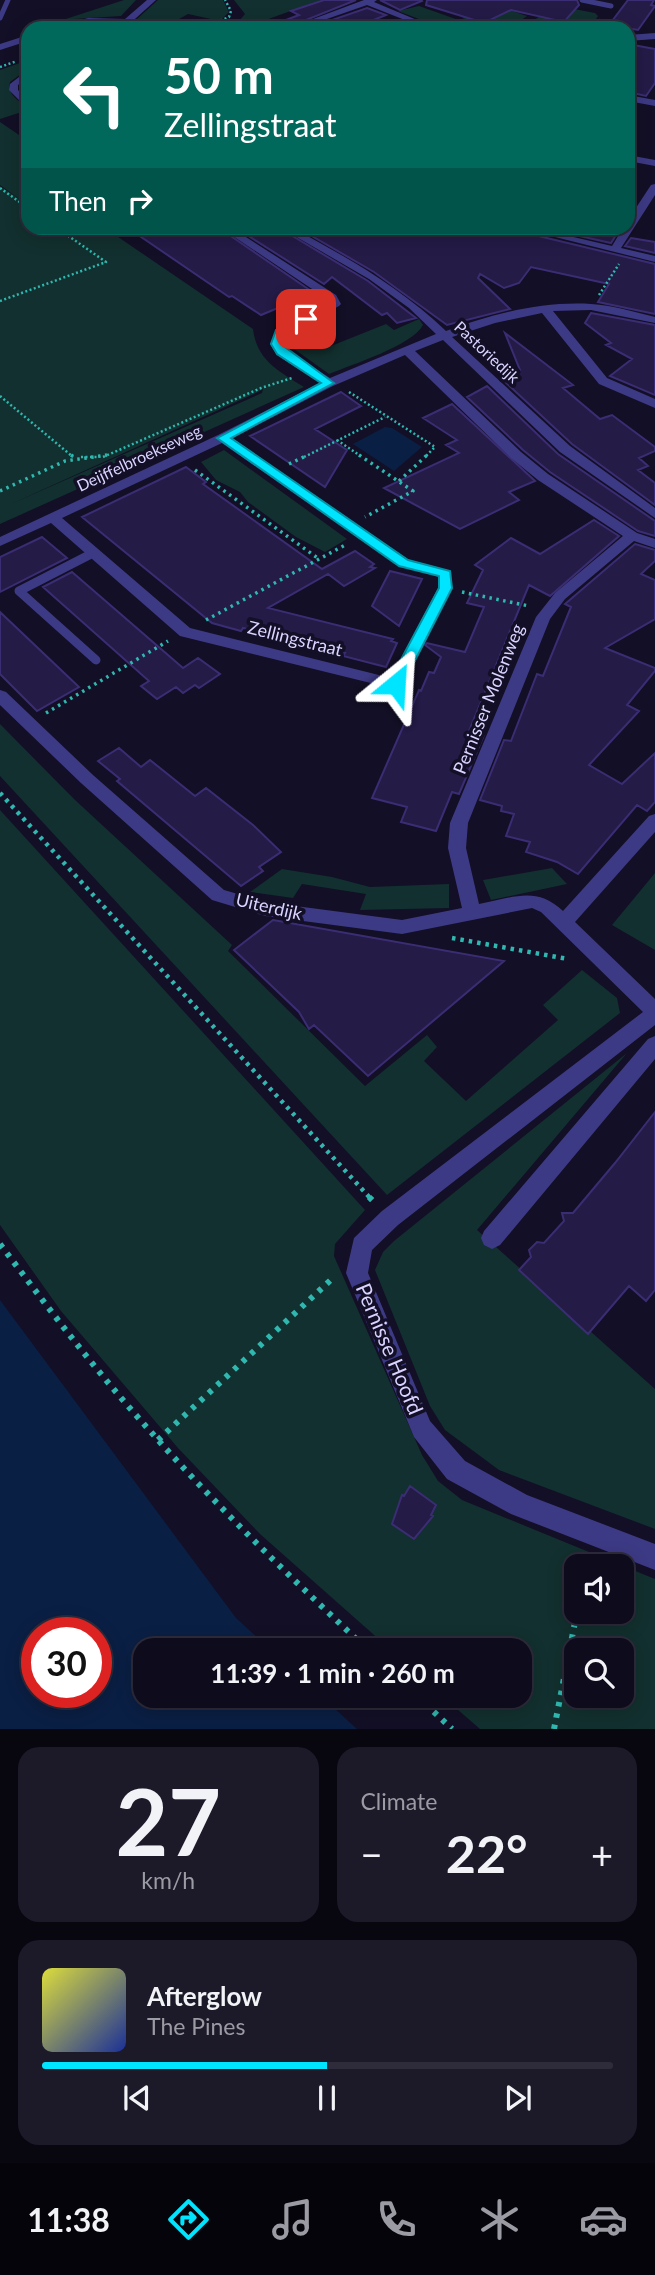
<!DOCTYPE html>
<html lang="en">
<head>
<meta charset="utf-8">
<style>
  :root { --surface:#0e0b1c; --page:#1c1929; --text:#f1f3f6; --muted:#9b9ba3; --line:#2e2b3b; --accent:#00e5ff }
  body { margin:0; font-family:Lato,sans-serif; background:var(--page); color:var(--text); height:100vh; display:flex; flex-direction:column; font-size:26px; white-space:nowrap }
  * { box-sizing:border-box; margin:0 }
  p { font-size:23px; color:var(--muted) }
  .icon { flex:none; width:38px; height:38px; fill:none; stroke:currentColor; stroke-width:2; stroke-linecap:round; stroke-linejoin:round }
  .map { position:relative; height:1729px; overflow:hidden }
  .panel { display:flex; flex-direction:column; gap:18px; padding:18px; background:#08060f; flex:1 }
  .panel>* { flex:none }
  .top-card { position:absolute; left:21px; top:21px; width:614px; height:214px; border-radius:21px; box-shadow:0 4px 18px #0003,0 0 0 2px var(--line); background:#00695c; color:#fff; overflow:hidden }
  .tools { position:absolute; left:564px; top:1554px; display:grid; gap:14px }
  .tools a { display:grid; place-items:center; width:70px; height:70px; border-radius:14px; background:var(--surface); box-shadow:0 4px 18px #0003,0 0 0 2px var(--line); font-size:35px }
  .speed { position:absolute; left:21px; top:1617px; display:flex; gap:14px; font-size:35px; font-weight:700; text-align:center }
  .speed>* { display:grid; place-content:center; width:91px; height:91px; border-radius:50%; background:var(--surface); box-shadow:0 4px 18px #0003,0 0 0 2px var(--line); line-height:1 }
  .speed .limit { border:10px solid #d22; background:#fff; color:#111 }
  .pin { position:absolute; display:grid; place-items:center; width:60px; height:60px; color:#fff; margin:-30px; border-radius:14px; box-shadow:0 4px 10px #0006 }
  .me { position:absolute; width:77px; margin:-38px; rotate:27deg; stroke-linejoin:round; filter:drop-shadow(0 0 5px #0008) }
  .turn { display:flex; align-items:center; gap:24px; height:147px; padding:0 28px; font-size:32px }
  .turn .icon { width:91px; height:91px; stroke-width:2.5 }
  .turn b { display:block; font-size:49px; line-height:60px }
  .then { display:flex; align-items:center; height:66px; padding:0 28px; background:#0003; gap:14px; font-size:26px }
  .big { font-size:52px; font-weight:700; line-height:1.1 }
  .panel .tile { flex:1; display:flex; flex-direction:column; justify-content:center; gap:10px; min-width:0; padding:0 24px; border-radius:21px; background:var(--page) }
  .panel .dial { align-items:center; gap:0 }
  .dial b { font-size:91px; line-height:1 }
  .song { display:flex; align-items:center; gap:21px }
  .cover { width:84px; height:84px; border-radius:10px; background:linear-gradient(135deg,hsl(60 70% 55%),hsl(230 70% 35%)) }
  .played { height:7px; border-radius:4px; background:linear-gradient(90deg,var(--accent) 50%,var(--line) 50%) }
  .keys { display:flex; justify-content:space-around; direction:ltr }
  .heat { display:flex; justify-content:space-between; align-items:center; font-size:38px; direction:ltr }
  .panel .tiles { flex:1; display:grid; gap:18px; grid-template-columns:1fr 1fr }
  .tile:last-child { grid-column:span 2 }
  .trip { position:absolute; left:133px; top:1638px; width:399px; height:70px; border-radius:21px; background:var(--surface); box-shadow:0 4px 18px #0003,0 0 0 2px var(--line); font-weight:700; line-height:70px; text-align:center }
  .tab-bar { display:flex; height:112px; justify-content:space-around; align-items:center; background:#06040b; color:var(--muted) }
  .tab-bar .icon { width:49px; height:49px }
  .tab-bar .selected { color:var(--accent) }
  .tab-bar b { font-size:32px; color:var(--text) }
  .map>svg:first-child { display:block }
</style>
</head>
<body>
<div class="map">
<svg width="655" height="1729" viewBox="0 0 655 1729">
  <rect width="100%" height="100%" fill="#130f26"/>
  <path fill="#12302f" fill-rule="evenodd" d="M124 0H136L121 16 74 19 38 28Z
    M158 0H223L229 12 220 21 188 14 163 28H127Z
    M234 0H321L244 28H221L239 21 245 14Z
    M490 4 527 16C502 35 490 28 462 18Z
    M548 4 595 13 598 16 590 28H524L549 9Z
    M419 6 481 28H442L398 11Z
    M28 60V69L10 82C7 97 21 100 28 110L0 119V70Z
    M0 122 28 141V228H105L253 329C257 361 279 371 304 387L0 524V186L21 200 0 185ZM263 389 262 393 11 504 258 392Z
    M419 319 423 325C413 345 351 365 329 374L290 346 289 339 301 330 306 336 331 346 386 324 394 330Z
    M224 450 347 539 325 552 296 537 248 502 240 492 216 480 201 462Z
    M0 724 74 799 232 945 228 951 365 1086 427 1035 437 1047 424 1061 466 1101 558 1020 543 1005 582 970 617 998 620 1013 387 1195 0 776Z
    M0 810 365 1210 335 1244 334 1256 422 1455 438 1481 462 1500 655 1579V1729H480L442 1696H520V1650H391L260 1534 178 1448 61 1311 0 1225ZM576 1566H621V1612H576ZM576 1650H621V1696H576Z
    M552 868 567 884 491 900 483 880Z
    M282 869 332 877 370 887 449 884V908L360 910 366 894 302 884 293 898 250 892Z
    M655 873V950L612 925Z
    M627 1053 477 1230 655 1389V1529L499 1470 445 1430 430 1406 375 1270 383 1252 394 1241Z"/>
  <path fill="#0a1f44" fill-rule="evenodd" d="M385 427 392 428 422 447 394 471 353 444Z
    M0 1300 236 1618 271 1650H145V1696H321L357 1729H0ZM37 1633H96V1692H37Z"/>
  <path fill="#241b47" stroke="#3b2d73" stroke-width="2" d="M324 0H356L286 28H270V26L299 15 291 11Z
    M380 0H421L422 1 400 10Z
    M427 0H577L579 5 564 22 511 10 484 23 426 5Z
    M628 0H654L651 5 655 6 638 30 609 25Z
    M367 8 386 15 354 28H309Z
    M628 44 655 49V83L646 96 628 92Z
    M128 228H219L314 293 261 315 232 296 229 297Z
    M236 228H279L368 281 416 318 397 323 387 313 382 315 332 277 324 284Z
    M298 228H516L518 231 655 264V314L598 302 609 284 531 267 519 283 504 288 480 274 478 278 510 309 447 325 374 272Z
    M544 228H604L602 232 616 235 611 243Z
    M631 238 655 242V253L625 246Z
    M591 313 655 325V395L610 376 632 359 606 345 611 343 585 323Z
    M505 333 573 385 563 388 600 419 612 415 655 447V451L639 458 648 466 638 470 655 483V505L572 444 502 379 520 370Z
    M487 386 558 454 655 521V536L638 531 550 472 523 450 467 397Z
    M341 392 361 406 315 429 347 450 325 487 250 436Z
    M452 404 535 481 509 492 519 500 460 529 384 488 459 453 446 445 457 440 423 418Z
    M186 467 206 482 203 484 322 569 355 551 374 564 370 567 375 568 344 586 328 574 268 608 393 639 391 641 397 643 386 667 343 656 345 653 243 628 241 631 212 623 82 517Z
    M594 520 619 536 550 596 529 585 469 731 484 735 459 794 452 792 436 831 401 822 407 807 372 798 419 690 421 691 429 672 434 673 441 657 425 645 427 643 465 652 484 607 467 603 483 570 475 565 511 538 540 554Z
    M42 537 67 558 0 592V557Z
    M635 544 655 550V561L641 574 655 580V619L605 648 655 668V671L627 705 639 711 589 765 622 784 655 753V802L647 811 637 805 578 874 557 862 526 852 530 842 506 836 514 814 501 811 502 806 480 800 504 740 511 741 537 674 543 676 571 607 565 604Z
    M390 571 422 579 399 626 372 606Z
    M72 572 183 668 198 658 220 674 199 688 195 685 183 693 176 687 157 699 141 686 149 681 43 587Z
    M0 612 79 687 37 711 0 674Z
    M119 748 141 767 150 760 195 796 206 788 253 825 281 852 259 867 263 871 241 886 117 781 120 779 98 761Z
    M273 920 504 961 368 1076 314 1025 309 1029 299 1012 234 950Z
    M655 1112V1290L646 1301 629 1286 588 1334 519 1270 531 1257 529 1250 537 1242 544 1243 564 1221 562 1213H573L615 1163Z
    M410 1486 436 1505 431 1515 433 1516 414 1539 392 1524 402 1495 404 1496Z"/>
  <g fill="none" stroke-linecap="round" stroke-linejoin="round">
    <path stroke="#2fb8b0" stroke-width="2.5" stroke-dasharray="2 2.5" stroke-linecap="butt" d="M204 28 229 17 231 11 225 0
      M594 28 602 18
      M0 67 17 61
      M0 188 28 208
      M599 295 619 264
      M0 301 106 262 57 228
      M349 392 435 447 425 457
      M0 396 73 457
      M337 440 362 457
      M81 457H99
      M103 457 261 388 292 378
      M304 457 385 417"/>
    <path stroke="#2fb8b0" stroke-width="3.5" stroke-dasharray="2.5 4.5" stroke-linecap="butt" d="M71 455 74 457
      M359 455 413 491 365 517
      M289 464 308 455
      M195 470 319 559
      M399 481 427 455
      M0 491 65 461 107 455
      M462 592 529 606
      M206 620 347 544
      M46 713 168 641"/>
    <path stroke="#2fb8b0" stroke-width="4.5" stroke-dasharray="3.5 5" stroke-linecap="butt" d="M0 793 371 1199
      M452 938 568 959"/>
    <path stroke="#2fb8b0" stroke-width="6" stroke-dasharray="4.5 7" stroke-linecap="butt" d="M369 1197 375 1203
      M0 1244C46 1305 92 1366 143 1423 213 1503 290 1577 368 1650
      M158 1440 334 1277
      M586 1566 588 1556
      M417 1696 452 1729
      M554 1729 577 1612"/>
    <path stroke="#3d3a85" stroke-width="5" d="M582 0 611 6
      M0 18 8 0"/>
    <path stroke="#3d3a85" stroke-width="9" d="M93 553 19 591 96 660"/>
    <path fill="#3d3a85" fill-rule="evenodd" d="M147 0H156L125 28H116L120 24 88 22 67 28H53L88 18 125 19Z
      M364 0H377L374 2 436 28H425L367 5 301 28H289Z
      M655 33V39L628 41V35Z
      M28 35V41L0 50V44Z
      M28 70V77L18 85V90L27 100 22 103 9 90 10 84Z
      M628 95 655 100V106L628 101Z
      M628 155 655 160V166L628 161Z
      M655 184V195L621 248 655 256V262L519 228H535L612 246 623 228H628V220L651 185Z
      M221 228H232L336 295 341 304 339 306C320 317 289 321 282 344L285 350 330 378 436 334 409 308 369 279 281 228H293C348 258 400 287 446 331 492 314 542 301 591 304 612 305 634 312 655 317V323L591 310 553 311 607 378 655 399V408L599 384 542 313 495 323 452 337 570 446 655 508V518L560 452 443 340 415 351 521 452 548 474 637 533 655 539V548L634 541 565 599 550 619 468 823 466 848 479 904C512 898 536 885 563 911L649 816 655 814V832L575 922 655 999V1025L398 1225 372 1250 368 1273 430 1421 465 1461 527 1495 655 1544V1570L511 1514 447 1479 414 1437 346 1273 354 1238 382 1211 643 1012 541 912 532 908 402 934 265 916 212 900 81 783 0 705V690L6 692 93 775 224 890 265 902 402 920 462 908 448 848 450 823 536 617 555 593 623 536 538 480 511 458 405 355 333 386 232 438 409 560 451 571 452 588 400 688 395 689 180 636 51 523 0 546V537L218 435 320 383 277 355 270 344 275 334 287 322 329 303 327 299ZM222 443 399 566 439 577 438 588 391 678 190 628 62 518Z
      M655 1036V1059L500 1245 492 1249 484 1245 481 1238 484 1231 648 1039Z"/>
  </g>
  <path fill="#00e5ff" stroke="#0095a6" stroke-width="2" d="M302 316 311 319 284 334 281 344 334 383 231 438 408 560 450 571 452 588 403 684 396 689 388 684 439 588V576L399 566 217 438 321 383 277 354 271 344 276 330Z"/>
  <g text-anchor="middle" stroke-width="7" stroke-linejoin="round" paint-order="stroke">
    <g font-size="16" fill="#d9d4ff" stroke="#130f26">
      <text transform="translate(487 352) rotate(43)" y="6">Pastoriedijk</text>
      <text transform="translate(139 458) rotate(-25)" y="6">Deijffelbroekseweg</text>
    </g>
    <g font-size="18" fill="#d9d4ff" stroke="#130f26">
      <text transform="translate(295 639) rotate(14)" y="6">Zellingstraat</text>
      <text transform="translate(489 699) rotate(-68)" y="6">Pernisser Molenweg</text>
      <text transform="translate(269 907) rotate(13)" y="6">Uiterdijk</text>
    </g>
    <g font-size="21" fill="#d9d4ff" stroke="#130f26">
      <text transform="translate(389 1349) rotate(67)" y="7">Pernisse Hoofd</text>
    </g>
  </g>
</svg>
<div class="tools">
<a><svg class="icon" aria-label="sound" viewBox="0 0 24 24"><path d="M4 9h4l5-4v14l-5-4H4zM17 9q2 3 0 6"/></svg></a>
<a><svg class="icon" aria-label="search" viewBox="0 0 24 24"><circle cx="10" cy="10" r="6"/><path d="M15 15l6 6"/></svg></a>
</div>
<div class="speed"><div class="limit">30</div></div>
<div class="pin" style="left:306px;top:319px;background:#d93025"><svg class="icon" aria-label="arrive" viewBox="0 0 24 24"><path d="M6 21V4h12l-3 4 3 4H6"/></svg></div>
<svg class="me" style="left:396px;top:684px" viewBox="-20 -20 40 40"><path d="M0-17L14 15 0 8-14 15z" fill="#00e5ff" stroke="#fff" stroke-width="4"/></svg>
<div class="trip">11:39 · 1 min · 260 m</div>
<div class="top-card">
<div class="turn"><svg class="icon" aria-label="left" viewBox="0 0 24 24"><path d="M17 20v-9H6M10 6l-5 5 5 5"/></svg><div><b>50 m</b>Zellingstraat</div></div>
<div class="then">Then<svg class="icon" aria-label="right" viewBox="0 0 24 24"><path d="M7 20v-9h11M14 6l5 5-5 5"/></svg></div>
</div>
</div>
<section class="panel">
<div class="tiles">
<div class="tile dial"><b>27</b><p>km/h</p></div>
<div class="tile"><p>Climate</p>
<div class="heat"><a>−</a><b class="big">22°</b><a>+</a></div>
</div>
<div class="tile">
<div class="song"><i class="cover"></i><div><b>Afterglow</b><p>The Pines</p></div></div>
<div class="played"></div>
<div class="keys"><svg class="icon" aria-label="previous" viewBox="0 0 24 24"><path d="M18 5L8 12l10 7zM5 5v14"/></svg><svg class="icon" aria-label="pause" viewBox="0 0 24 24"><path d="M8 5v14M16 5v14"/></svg><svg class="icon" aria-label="next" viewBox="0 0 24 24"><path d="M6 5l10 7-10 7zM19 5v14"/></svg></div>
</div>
</div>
</section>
<nav class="tab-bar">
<b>11:38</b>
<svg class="icon selected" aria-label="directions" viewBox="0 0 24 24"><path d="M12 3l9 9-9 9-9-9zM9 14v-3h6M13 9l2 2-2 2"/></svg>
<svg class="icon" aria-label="music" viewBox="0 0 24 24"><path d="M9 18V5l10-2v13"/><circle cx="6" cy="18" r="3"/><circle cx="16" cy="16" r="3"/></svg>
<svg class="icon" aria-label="phone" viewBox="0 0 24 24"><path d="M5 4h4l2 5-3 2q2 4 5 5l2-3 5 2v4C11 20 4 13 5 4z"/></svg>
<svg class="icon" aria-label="climate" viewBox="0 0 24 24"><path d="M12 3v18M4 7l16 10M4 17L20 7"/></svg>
<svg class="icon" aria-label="car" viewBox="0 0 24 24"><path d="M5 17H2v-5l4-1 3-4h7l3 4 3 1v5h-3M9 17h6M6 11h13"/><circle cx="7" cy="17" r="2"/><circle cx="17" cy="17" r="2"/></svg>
</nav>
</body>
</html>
